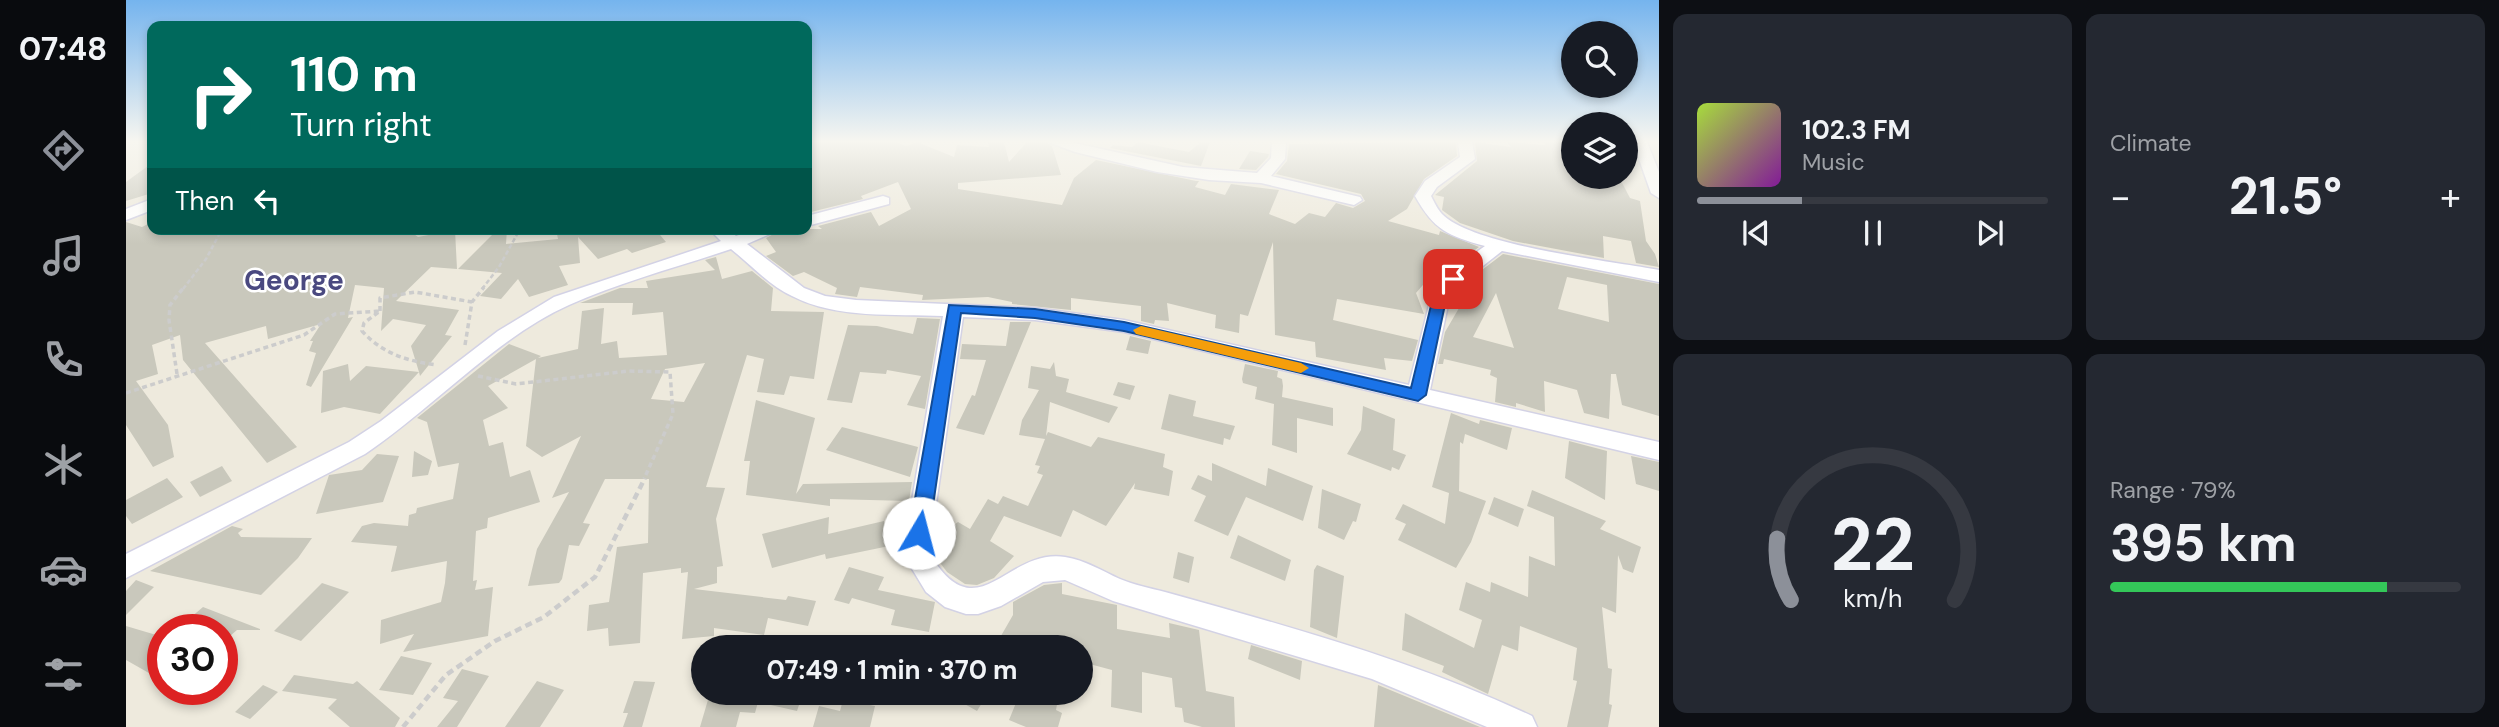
<!DOCTYPE html>
<html lang="en">
<head>
<meta charset="utf-8">
<style>
  :root { --surface:#171b24; --page:#242831; --text:#f1f3f6; --muted:#9ea1a6; --line:#363941; --accent:#8c9099 }
  body { margin:0; font-family:"DM Sans",sans-serif; background:var(--page); color:var(--text); height:100vh; display:flex; flex-direction:column; font-size:26px; white-space:nowrap }
  * { box-sizing:border-box; margin:0 }
  p { font-size:23px; color:var(--muted) }
  .icon { flex:none; width:38px; height:38px; fill:none; stroke:currentColor; stroke-width:2; stroke-linecap:round; stroke-linejoin:round }
  .map { position:relative; flex:1; overflow:hidden }
  .panel { display:flex; flex-direction:column; gap:14px; padding:14px; background:#0d0f14; width:840px }
  .panel>* { flex:none }
  .hud { position:absolute; left:21px; top:21px; width:665px; height:214px; border-radius:14px; box-shadow:0 4px 10px #0003; background:#00695c; color:#fff; overflow:hidden }
  .buttons { position:absolute; left:1435px; top:21px; display:grid; gap:14px }
  .buttons a { display:grid; place-items:center; width:77px; height:77px; border-radius:50%; background:var(--surface); box-shadow:0 4px 10px #0003; font-size:35px }
  .speed { position:absolute; left:21px; top:614px; display:flex; gap:14px; font-size:35px; font-weight:700; text-align:center }
  .speed>* { display:grid; place-content:center; width:91px; height:91px; border-radius:50%; background:var(--surface); box-shadow:0 4px 10px #0003; line-height:1 }
  .speed .limit { border:10px solid #d22; background:#fff; color:#111 }
  .pin { position:absolute; display:grid; place-items:center; width:60px; height:60px; color:#fff; margin:-30px; border-radius:14px; box-shadow:0 4px 10px #0006 }
  .me { position:absolute; width:77px; margin:-38px; rotate:8deg; stroke-linejoin:round; filter:drop-shadow(0 0 5px #0008) }
  .turn { display:flex; align-items:center; gap:24px; height:147px; padding:0 28px; font-size:32px }
  .turn .icon { width:91px; height:91px; stroke-width:2.5 }
  .turn b { display:block; font-size:49px; line-height:60px }
  .then { display:flex; align-items:center; height:66px; padding:0 28px; background:#0003; gap:14px; font-size:26px }
  .big { font-size:52px; font-weight:700; line-height:1.1 }
  .panel .tile { flex:1; display:flex; flex-direction:column; justify-content:center; gap:10px; min-width:0; padding:0 24px; border-radius:14px; background:var(--page) }
  .panel .dial { align-items:center; gap:0 }
  .dial svg { height:182px; overflow:visible; fill:none; stroke:var(--line); stroke-width:7; stroke-linecap:round; text-anchor:middle }
  .dial text { fill:var(--text); stroke:none }
  .song { display:flex; align-items:center; gap:21px }
  .cover { width:84px; height:84px; border-radius:10px; background:linear-gradient(135deg,hsl(80 70% 55%),hsl(290 70% 35%)) }
  .played { height:7px; border-radius:4px; background:linear-gradient(90deg,var(--accent) 30%,var(--line) 30%) }
  .keys { display:flex; justify-content:space-around; direction:ltr }
  .heat { display:flex; justify-content:space-between; align-items:center; font-size:38px; direction:ltr }
  .charge { height:10px; border-radius:5px; background:linear-gradient(90deg,#34c759 79%,var(--line) 0) }
  .panel .tiles { flex:1; display:grid; gap:14px; grid-template-columns:repeat(2,1fr) }
  .trip { position:absolute; left:565px; top:635px; width:402px; height:70px; border-radius:35px; background:var(--surface); box-shadow:0 4px 10px #0003; font-weight:700; line-height:70px; text-align:center }
  main { display:flex; flex:1; min-height:0 }
  .dock { display:flex; flex-direction:column; width:126px; justify-content:space-around; align-items:center; background:#090b0e; color:var(--muted) }
  .dock .icon { width:49px; height:49px }
  .dock .on { color:var(--accent) }
  .dock b { font-size:32px; color:var(--text) }
  .map>svg:first-child { display:block }
</style>
</head>
<body>
<main>
<nav class="dock">
<b>07:48</b>
<svg class="icon on" aria-label="directions" viewBox="0 0 24 24"><path d="M12 3l9 9-9 9-9-9zM9 14v-3h6M13 9l2 2-2 2"/></svg>
<svg class="icon" aria-label="music" viewBox="0 0 24 24"><path d="M9 18V5l10-2v13"/><circle cx="6" cy="18" r="3"/><circle cx="16" cy="16" r="3"/></svg>
<svg class="icon" aria-label="phone" viewBox="0 0 24 24"><path d="M5 4h4l2 5-3 2q2 4 5 5l2-3 5 2v4C11 20 4 13 5 4z"/></svg>
<svg class="icon" aria-label="climate" viewBox="0 0 24 24"><path d="M12 3v18M4 7l16 10M4 17L20 7"/></svg>
<svg class="icon" aria-label="car" viewBox="0 0 24 24"><path d="M5 17H2v-5l4-1 3-4h7l3 4 3 1v5h-3M9 17h6M6 11h13"/><circle cx="7" cy="17" r="2"/><circle cx="17" cy="17" r="2"/></svg>
<svg class="icon" aria-label="filters" viewBox="0 0 24 24"><path d="M4 7h16M4 17h16"/><circle cx="9" cy="7" r="2"/><circle cx="15" cy="17" r="2"/></svg>
</nav>
<div class="map">
<svg width="1533" height="727" viewBox="0 0 1533 727">
  <rect width="100%" height="100%" fill="#eeeadd"/>
  <path fill="#c9c8bc" fill-rule="evenodd" d="M681 142H769L780 146 791 142 828 157 831 145 863 147 862 142H878L883 162 901 142H919L926 146 935 175 832 183V189L936 205 948 178 970 160 1070 181H1073L1069 187 1099 195 1105 184 1153 190 1143 214 1169 224 1183 213 1199 217 1210 203 1227 208 1239 201 1235 194 1150 174 1161 161 1163 144 1330 142 1331 156 1298 179 1281 209 1262 221 1313 235 1314 231 1353 247 1326 267 1315 264 1290 293 1298 314 1211 299 1207 320 1292 340 1286 361 1258 358 1260 370 1190 357 1189 342 1149 335 1147 242 1122 316 1114 314 1113 333 1089 328 1090 315 1041 303 1043 321 1029 320 1028 324 1015 321V306L945 298V310L886 304V302L862 297 796 300 797 295 734 287 731 297 709 294 711 288 678 272 667 276 640 256 650 252 640 238 657 229H696L692 226 745 212 753 226 785 209 772 182 735 196 737 199 681 213Z
    M1012 142 1063 152 1075 142H1084L1075 166 984 148 987 145 1006 147Z
    M1349 142 1385 147 1381 142 1419 145 1418 142H1447V177H1493L1504 198 1514 201 1520 241 1529 254 1533 267 1510 263 1505 241 1477 236 1478 258 1387 241 1334 223 1316 210 1318 197 1309 195 1351 161Z
    M1124 151 1143 154 1142 157 1130 170 1113 169Z
    M26 163V193L0 201V182Z
    M0 222 16 227 26 222V229H281L292 237 329 230 331 269 305 267 270 301 333 310 319 335 326 336 294 376 293 372 254 414 218 407 195 413 197 371 222 364 224 381 240 366 293 372 285 346 300 325 267 319 255 331 258 288 229 285 222 318 227 317 185 387 180 385 190 353 183 351 187 341H184L195 324 142 339 140 326 79 343 171 447 141 463 57 360 54 335 26 345 32 374 10 381 42 425 48 457 27 467 0 425Z
    M366 229H381L380 244 432 239 430 229H529L540 242 506 253 501 249 472 259 452 237 454 263 433 266 442 285 403 297 392 279 375 299 354 296 376 273 332 269 366 235Z
    M1377 254 1533 284V416L1496 405 1490 374H1485L1483 419 1458 413 1451 390 1418 381 1419 412 1390 403V407L1369 402 1371 378 1364 375 1365 370 1318 359 1317 364H1312L1319 332 1343 291 1338 289 1344 279ZM1441 277 1481 285 1483 322 1432 309ZM1370 293 1388 348 1347 337Z
    M590 257 596 279 626 271 647 288 645 311 698 312 688 379 664 376 658 395 631 392 638 359 621 355 580 487 599 488 590 519 597 566 591 567V583L568 589 660 600 662 596 690 601 682 626 642 618 638 635 588 628V636L556 639 562 572 555 573V568L517 573 514 643 483 646 482 628 461 631 463 605 483 602 491 547 522 543 523 479H479L457 523 464 524 453 546 443 545 436 579 433 583 402 586 411 549 443 492 426 498 455 436 416 457 400 446 410 359 362 386 382 408 357 420 363 446 377 442 384 477 404 470 414 502 362 518 361 528 350 531 347 581 351 580 349 590 367 587 362 636 277 652 288 634 254 644 255 620 315 602 319 583 321 561 265 572 271 546 225 542 236 526 248 523 282 526 283 515 290 513 291 508 327 499 333 463 312 467 301 422 291 418 383 344 415 356 412 358 452 349 456 311 478 308 475 344 491 341 493 358 541 355 537 312 506 315 507 303H454L494 288H522L520 281 589 270 579 260ZM579 363 558 402 525 399 539 369Z
    M791 318 814 319 799 409 781 405 795 376 761 370 760 374 734 372 726 403 701 400 722 325 751 326 787 334Z
    M884 322H905L858 435 830 428 846 395 849 396 860 360 834 359 836 344 880 346Z
    M1004 336 1025 341 1022 354 1000 350Z
    M928 362 930 376 943 379 940 392 992 407 983 423 924 402 920 436 922 432 965 447 972 437 1039 454 1037 467 1047 471 1043 496 1008 489 1009 483 980 526 947 510 935 537 878 516 864 541 888 556 868 578 851 585 839 584 821 572 806 552 807 541 832 522 844 529 862 499 872 504 877 496 902 506 917 475 911 473 914 466 909 465 919 439 893 435 896 420 913 390 902 388 905 366 924 369Z
    M1119 364 1152 371 1151 377 1156 379 1157 386 1156 397 1207 408V426L1171 418V453L1146 445 1148 404 1129 399 1131 387 1117 383 1116 379Z
    M992 382 1009 386 1004 400 987 395Z
    M1043 394 1070 401 1067 416 1109 426 1104 440 1098 438 1097 445 1035 429Z
    M630 400 689 418 670 494 677 484 786 482 783 501 704 499V506L620 495 624 461H618Z
    M1237 406 1269 419 1267 450 1280 455 1273 470 1266 467 1265 471 1221 454 1235 430Z
    M1325 413 1353 424 1354 420 1386 428 1381 450 1339 434 1337 444 1334 442 1333 491 1360 501 1345 542 1330 568 1272 540 1280 524 1269 519 1277 504 1319 524 1323 493 1306 487Z
    M716 427 792 447 784 477 700 450Z
    M1443 441 1481 451 1479 500 1439 478Z
    M288 451 306 461 302 475 286 477Z
    M251 454 273 456 257 502 190 514 203 475 236 470Z
    M1505 456 1533 462V491L1510 484Z
    M1086 463 1140 486 1142 468 1187 486 1177 521 1120 497 1102 536 1068 521 1080 496 1065 489 1072 475 1086 481Z
    M96 466 106 481 74 497 64 482Z
    M41 478 57 497 6 524 0 516V500Z
    M1196 489 1235 504 1230 522 1227 521 1218 540 1192 528Z
    M1406 490 1480 521 1474 529 1515 547 1507 573 1497 569 1492 555 1490 613 1476 607 1482 668 1486 669 1483 704 1486 705 1482 727H1441L1451 681 1447 680 1451 648 1394 626 1392 651 1376 645 1362 694 1316 672 1318 666 1276 650 1279 613 1348 648 1356 620 1333 610 1340 582 1364 592 1365 582 1402 597 1403 556 1429 566 1428 517 1401 506Z
    M1368 497 1398 509 1392 527 1362 514Z
    M703 517 702 534 758 521 768 545 700 559 699 554 646 568 636 534Z
    M106 526 117 529 112 533 115 537 186 538 172 558 135 595 24 571Z
    M1112 535 1165 560 1159 581 1104 558Z
    M1052 552 1068 557 1063 583 1047 578Z
    M1191 565 1218 576 1211 638 1184 627 1188 570Z
    M723 567 758 577 752 590 809 602 803 632 765 625 769 610 726 598 723 604 708 600Z
    M10 580 28 587 0 615V591Z
    M196 583 223 592 175 641 148 631Z
    M936 583V594L991 605V629L1044 638 1043 623 1073 630 1080 691 1108 697 1109 727H1076L1058 722 1056 708 1049 707 1046 678 1016 672V713L985 707 986 670 956 662V648H868L887 615V602L918 585Z
    M77 607 134 629V630H111L96 643V630H50Z
    M0 626 37 637V681L0 660Z
    M1125 645 1176 661 1174 680 1122 659Z
    M275 656 306 663 287 695 253 690Z
    M336 669 363 676 331 727H311L332 701 317 698Z
    M168 675 227 684 231 681 274 718 269 727H224L202 708 211 699 156 691Z
    M411 681 438 690 414 727H379Z
    M508 681 529 682 516 727H497L502 713H497Z
    M137 685 152 692 124 719 109 712Z
    M1252 685 1354 727H1248Z
    M584 693H677L671 711 632 702 629 713 614 712 610 727H574Z
    M819 693H862L851 711Z
    M894 693H933L930 710 936 713 932 727H900L883 720Z
    M717 700 749 706 744 727H687L693 706 714 711Z"/>
  <g fill="none" stroke-linecap="round" stroke-linejoin="round">
    <g stroke="#d3d2e5" stroke-width="3">
      <path id="street" d="M922 142H944L1057 167 1131 173 1145 158 1146 142H1160L1159 159 1145 176 1234 197 1236 200 1228 205 1135 183 1083 180 1031 172 949 152Z
        M1332 142H1346L1349 159 1311 187 1305 196C1308 202 1312 210 1316 214 1347 246 1486 261 1533 270V282L1376 251 1325 291 1304 390 1533 442V460L998 332 909 320 837 317 803 553C852 634 879 548 939 557 959 560 976 571 994 579 1008 585 1024 588 1039 592 1165 627 1288 661 1406 716L1411 727H1361L1246 679 987 601 939 580 917 582 875 606 852 614H840L819 607 800 592 777 554 817 316C769 314 710 319 666 296 644 286 624 264 605 249 552 267 494 282 443 305 371 337 306 409 239 454L0 578V554L223 442 255 421 372 331 428 297 595 241 583 229H602L610 236 630 229H655L621 244 678 288 699 296 730 300 909 308 998 320 1283 385 1307 289 1332 265 1359 246C1322 236 1308 230 1289 196L1299 181 1334 157Z
        M1507 142H1521L1533 172V198L1525 193Z
        M757 196 763 198V204L681 226V216Z
        M26 199V210L0 220V209Z"/>
    </g>
    <path stroke="#ccc" stroke-width="2.5" stroke-dasharray="4.5 2.5" stroke-linecap="butt" d="M57 289 80 259 96 229
      M356 289 373 267 394 229"/>
    <path stroke="#ccc" stroke-width="3.5" stroke-dasharray="5 3.5" stroke-linecap="butt" d="M254 311V298L289 292 346 302
      M339 345 346 302 358 287
      M51 374 43 320 44 305 58 287
      M352 376 390 384 503 371 544 372 547 414 518 479
      M0 393 178 335 209 314 254 311 238 323 236 331C257 354 281 361 311 365"/>
    <path stroke="#ccc" stroke-width="4.5" stroke-dasharray="7 4.5" stroke-linecap="butt" d="M277 727 320 675 369 641 418 617 469 577 519 478"/>
    <use href="#street" fill="#fff" fill-rule="evenodd"/>
  </g>
  <linearGradient id="sky" x2="0" y2="1"><stop stop-color="#75b4ee"/><stop offset="0.58" stop-color="#f7f6f0"/><stop offset="1" stop-color="#f7f6f0" stop-opacity="0"/></linearGradient>
  <rect width="1533" height="244" fill="url(#sky)"/>
  <path fill="#1a73e8" stroke="#114b97" stroke-width="2" d="M1327 275 1334 279 1322 290 1300 395 1292 401 998 331 909 318 835 313 803 533 800 538H786L783 533 823 305 909 309 998 322 1285 388 1309 289Z"/>
  <path fill="#f59e0b" d="M1015 326 1175 363 1183 368 1175 373 1010 334 1007 330Z"/>
  <g text-anchor="middle" stroke-width="5" stroke-linejoin="round" paint-order="stroke">
    <g font-size="28" font-weight="bold" fill="#4a4980" stroke="#fff">
      <text x="168" y="290">George</text>
    </g>
  </g>
</svg>
<div class="buttons">
<a><svg class="icon" aria-label="search" viewBox="0 0 24 24"><circle cx="10" cy="10" r="6"/><path d="M15 15l6 6"/></svg></a>
<a><svg class="icon" aria-label="layers" viewBox="0 0 24 24"><path d="M12 4l9 5-9 5-9-5zM3 14l9 5 9-5"/></svg></a>
</div>
<div class="speed"><div class="limit">30</div></div>
<div class="pin" style="left:1327px;top:279px;background:#d93025"><svg class="icon" aria-label="arrive" viewBox="0 0 24 24"><path d="M6 21V4h12l-3 4 3 4H6"/></svg></div>
<svg class="me" style="left:793px;top:533px" viewBox="-20 -20 40 40"><circle r="19" fill="#fff"/><path d="M0-13L10 11 0 6-10 11z" fill="#1a73e8"/></svg>
<div class="trip">07:49 · 1 min · 370 m</div>
<div class="hud">
<div class="turn"><svg class="icon" aria-label="right" viewBox="0 0 24 24"><path d="M7 20v-9h11M14 6l5 5-5 5"/></svg><div><b>110 m</b>Turn right</div></div>
<div class="then">Then<svg class="icon" aria-label="left" viewBox="0 0 24 24"><path d="M17 20v-9H6M10 6l-5 5 5 5"/></svg></div>
</div>
</div>
<section class="panel">
<div class="tiles">
<div class="tile">
<div class="song"><i class="cover"></i><div><b>102.3 FM</b><p>Music</p></div></div>
<div class="played"></div>
<div class="keys"><svg class="icon" aria-label="previous" viewBox="0 0 24 24"><path d="M18 5L8 12l10 7zM5 5v14"/></svg><svg class="icon" aria-label="pause" viewBox="0 0 24 24"><path d="M8 5v14M16 5v14"/></svg><svg class="icon" aria-label="next" viewBox="0 0 24 24"><path d="M6 5l10 7-10 7zM19 5v14"/></svg></div>
</div>
<div class="tile"><p>Climate</p>
<div class="heat"><a>−</a><b class="big">21.5°</b><a>+</a></div>
</div>
<div class="tile dial"><svg viewBox="0 0 100 80">
<path d="M14 69A42 42 0 1 1 86 69"/>
<path d="M14 69A42 42 0 0 1 8 42" stroke="#8c9099"/>
<text x="50" y="56" font-size="32" font-weight="700">22</text>
<text x="50" y="72" font-size="11">km/h</text>
</svg></div>
<div class="tile"><p>Range · 79%</p><b class="big">395 km</b><div class="charge"></div></div>
</div>
</section>
</main>
</body>
</html>
